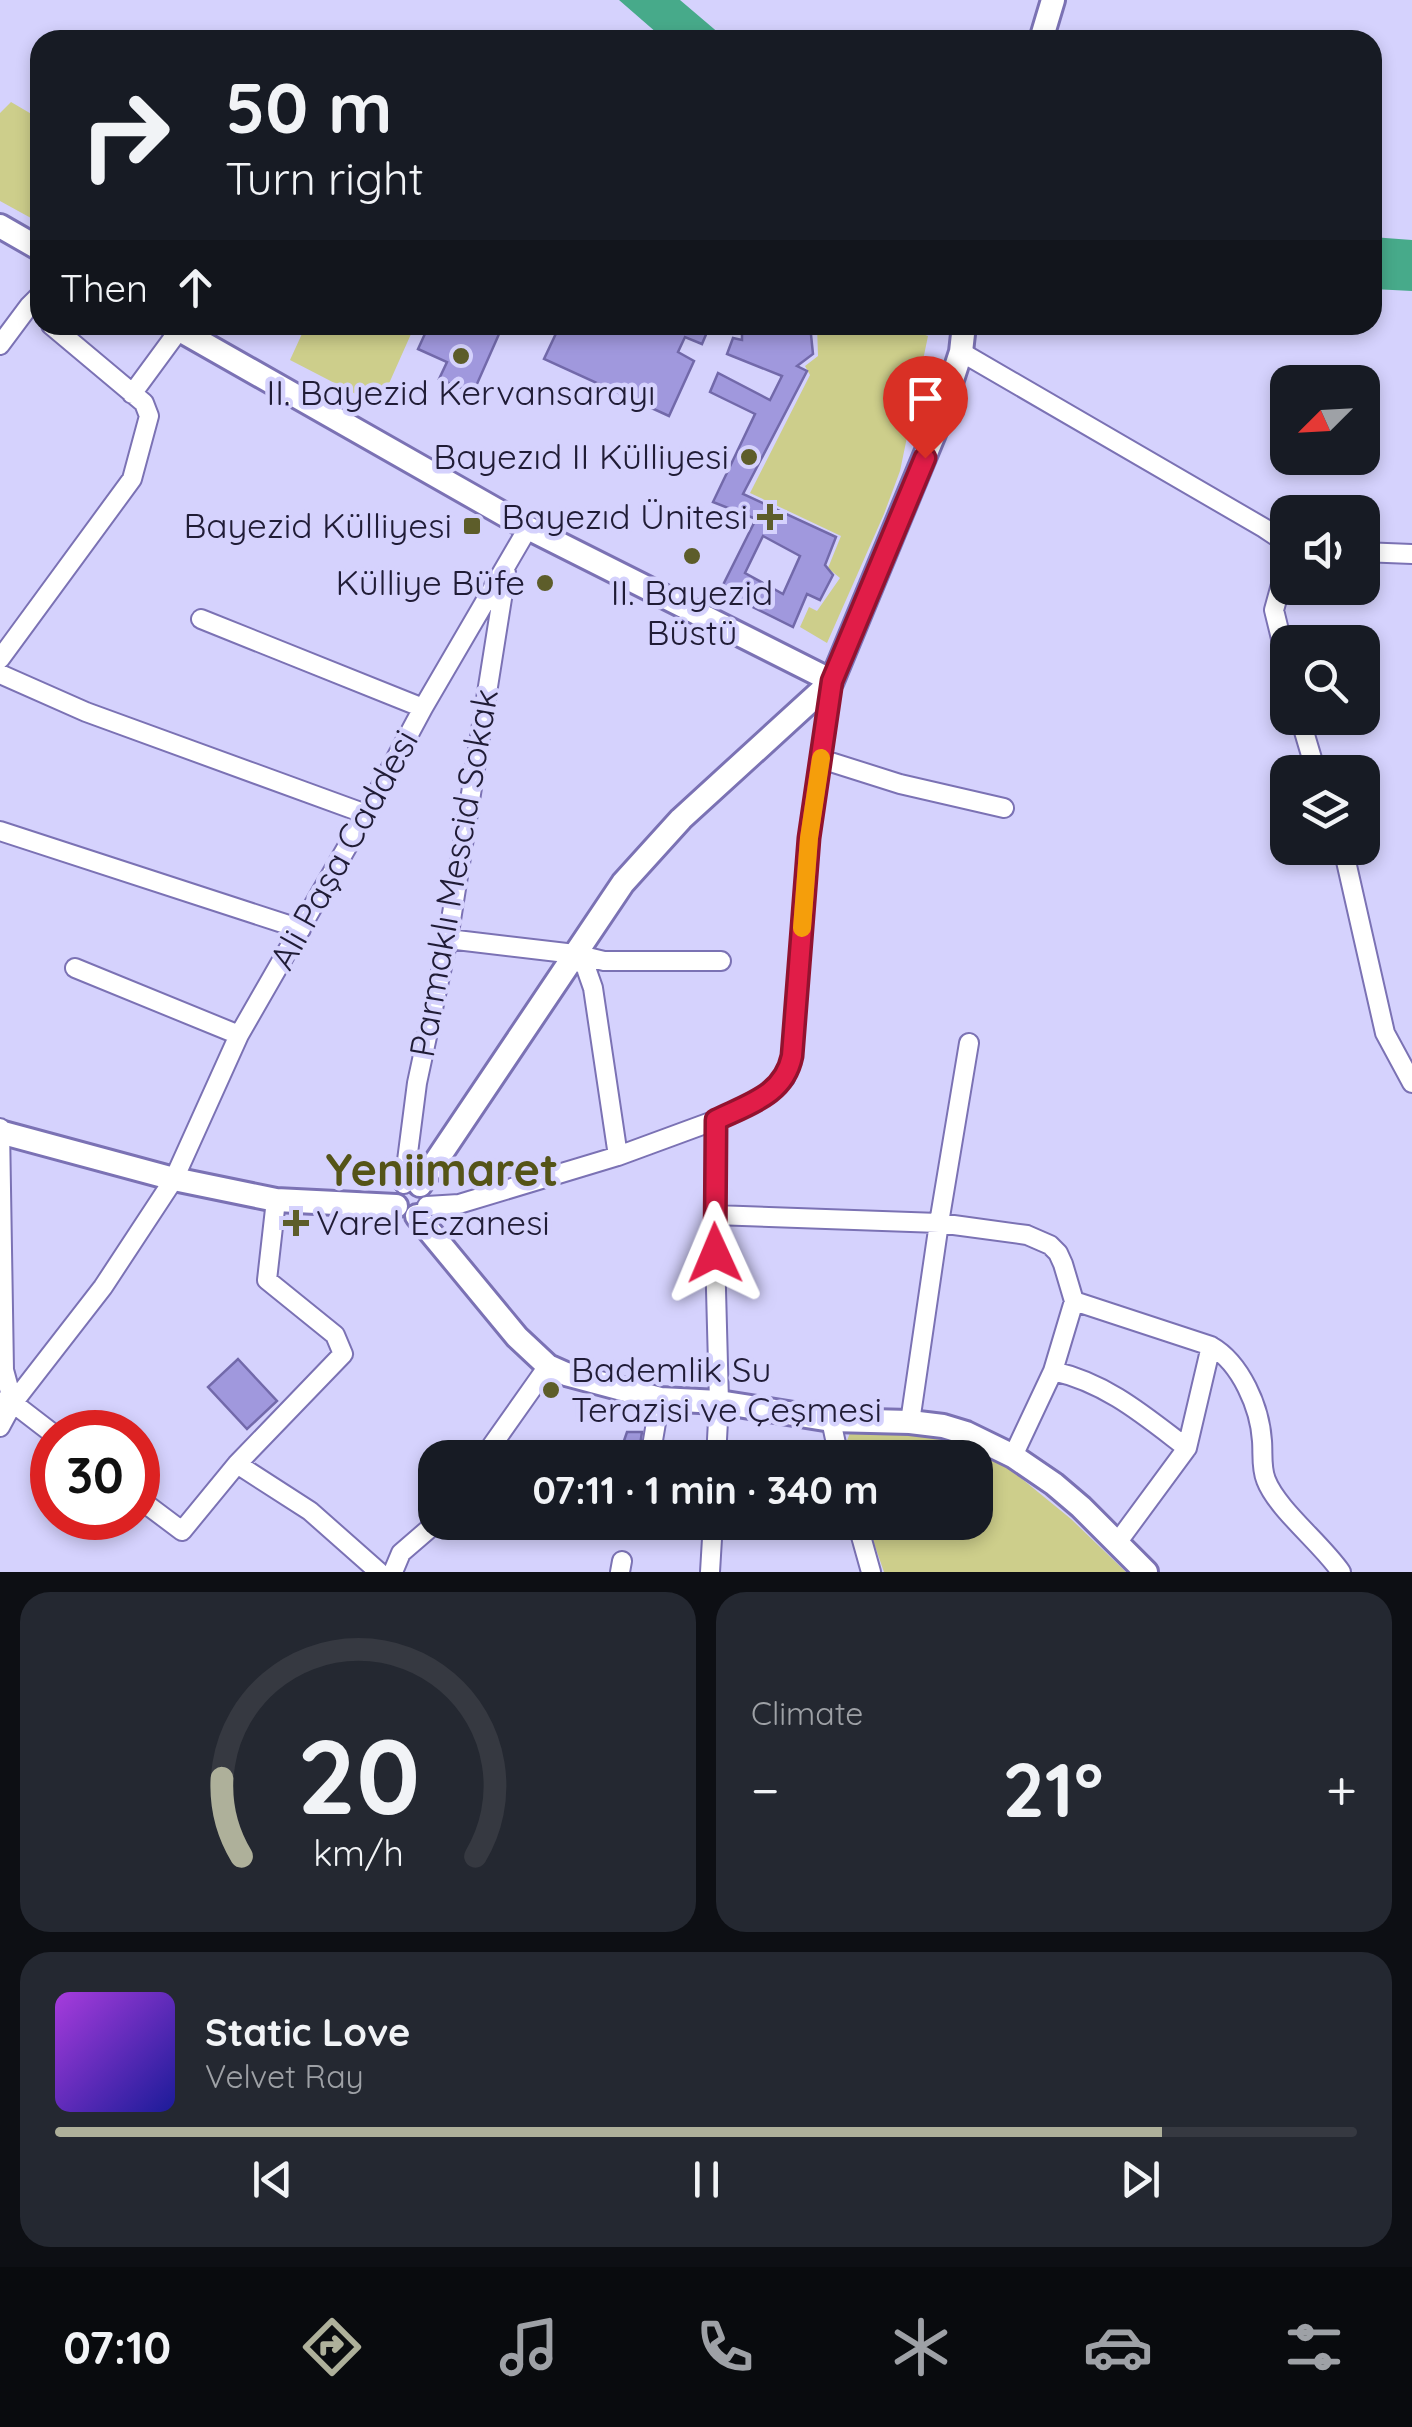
<!DOCTYPE html>
<html lang="en">
<head>
<meta charset="utf-8">
<style>
  :root { --surface:#171b24; --page:#242831; --text:#f1f3f6; --muted:#9ea1a6; --line:#363941; --accent:#aeb09a }
  body { margin:0; font-family:Quicksand,sans-serif; background:var(--page); color:var(--text); height:100vh; display:flex; flex-direction:column; font-size:38px; white-space:nowrap }
  * { box-sizing:border-box; margin:0 }
  p { font-size:32px; color:var(--muted) }
  .icon { flex:none; width:55px; height:55px; fill:none; stroke:currentColor; stroke-width:2; stroke-linecap:round; stroke-linejoin:round }
  .map { position:relative; height:1572px; overflow:hidden }
  .panel { display:flex; flex-direction:column; gap:20px; padding:20px; background:#0d0f14; flex:1 }
  .panel>* { flex:none }
  .guide { position:absolute; left:30px; top:30px; width:1352px; height:305px; border-radius:30px; box-shadow:0 5px 15px #0003; background:#171b24; color:var(--text); overflow:hidden }
  .needle { width:65px; rotate:246deg }
  .buttons { position:absolute; left:1270px; top:365px; display:grid; gap:20px }
  .buttons a { display:grid; place-items:center; width:110px; height:110px; border-radius:20px; background:var(--surface); box-shadow:0 5px 15px #0003; font-size:50px }
  .speed { position:absolute; left:30px; top:1410px; display:flex; gap:20px; font-size:50px; font-weight:700; text-align:center }
  .speed>* { display:grid; place-content:center; width:130px; height:130px; border-radius:50%; background:var(--surface); box-shadow:0 5px 15px #0003; line-height:1 }
  .speed .limit { border:15px solid #d22; background:#fff; color:#111 }
  .pin { position:absolute; display:grid; place-items:center; width:85px; height:85px; color:#fff; margin:-102px -42px; border-radius:50% 50% 50% 0; rotate:-45deg; box-shadow:0 0 10px #0007 }
  .pin .icon { rotate:45deg }
  .me { position:absolute; width:110px; margin:-55px; rotate:359deg; stroke-linejoin:round; filter:drop-shadow(0 0 8px #0008) }
  .turn { display:flex; align-items:center; gap:35px; height:210px; padding:0 30px; font-size:45px }
  .turn .icon { width:130px; height:130px; stroke-width:2.5 }
  .turn b { display:block; font-size:70px; line-height:85px }
  .then { display:flex; align-items:center; height:95px; padding:0 30px; background:#0003; gap:20px; font-size:38px }
  .big { font-size:75px; font-weight:800; line-height:1.1 }
  .panel .widget { flex:1; display:flex; flex-direction:column; justify-content:center; gap:15px; min-width:0; padding:0 35px; border-radius:30px; background:var(--page) }
  .panel .dial { align-items:center; gap:0 }
  .dial svg { height:260px; overflow:visible; fill:none; stroke:var(--line); stroke-width:7; stroke-linecap:round; text-anchor:middle }
  .dial text { fill:var(--text); stroke:none }
  .song { display:flex; align-items:center; gap:30px }
  .cover { width:120px; height:120px; border-radius:15px; background:linear-gradient(135deg,hsl(280 70% 55%),hsl(240 70% 35%)) }
  .played { height:10px; border-radius:5px; background:linear-gradient(90deg,var(--accent) 85%,var(--line) 85%) }
  .keys { display:flex; justify-content:space-around; direction:ltr }
  .heat { display:flex; justify-content:space-between; align-items:center; font-size:55px; direction:ltr }
  .panel .tiles { flex:1; display:grid; gap:20px; grid-template-columns:1fr 1fr }
  .widget:last-child { grid-column:span 2 }
  .trip { position:absolute; left:418px; top:1440px; width:575px; height:100px; border-radius:30px; background:var(--surface); box-shadow:0 5px 15px #0003; font-weight:800; line-height:100px; text-align:center }
  .tabs { display:flex; height:160px; justify-content:space-around; align-items:center; background:#090b0e; color:var(--muted) }
  .tabs .icon { width:70px; height:70px }
  .tabs .current { color:var(--accent) }
  .tabs b { font-size:45px; color:var(--text) }
  .map>svg:first-child { display:block }
</style>
</head>
<body>
<div class="map">
<svg width="1412" height="1572" viewBox="0 0 1412 1572">
  <rect width="100%" height="100%" fill="#d5d2fd"/>
  <path fill="#cdce8b" d="M11 102 40 119V223L0 201V113Z
    M306 325H415L379 406 290 360Z
    M817 325H898L928 336 900 471 884 514 827 643 800 627 809 607 817 611 840 578 828 568 841 536 750 493 810 375 805 366 818 356Z
    M853 1425 934 1433 982 1446 1071 1519 1126 1572H884L867 1523 975 1522V1458L847 1457 845 1446Z"/>
  <path fill="#47aa8a" d="M619 0H680L727 40H665Z
    M1372 237 1412 240V291L1373 289Z"/>
  <path fill="#a098dd" stroke="#7269aa" stroke-width="2.5" fill-rule="evenodd" d="M429 325H503L473 393 439 379 447 362 418 349Z
    M560 325H710L702 344 685 337 678 352 694 361 669 416 544 359Z
    M742 325H810L813 354 797 366 807 371 743 494 836 537 825 565 833 575 820 600 807 594 793 627 720 591 756 519 713 502 755 414 710 392 718 373 770 400 782 376 727 354 733 338 742 340ZM763 536 800 556 783 594 745 573Z
    M238 1359 277 1401 247 1429 208 1387Z
    M627 1432H642L638 1458H618Z"/>
  <g fill="none" stroke-linecap="round" stroke-linejoin="round">
    <g stroke="#7b72b4" stroke-width="22">
      <path id="minor" d="M0 345 29 306 40 295
        M961 352 1264 528 1288 544
        M132 394 179 330
        M1362 552 1412 554
        M1288 559 1274 610 1288 667
        M201 619 423 708
        M0 659 132 479 149 416 144 403 51 325
        M0 674 86 712 366 814
        M1300 718 1316 772
        M821 759 900 784 1004 808
        M0 831 301 929
        M1343 848 1385 1033 1412 1083
        M448 939 575 954 604 961H721
        M575 954 586 968 593 988 618 1156 716 1120 770 1093 785 1078 792 1056 809 837 832 681
        M75 968 239 1035
        M0 1128 4 1370 13 1403
        M404 1184 417 1083 448 939 506 573
        M427 1206 459 1204 618 1156
        M714 1215 939 1223 1027 1235 1050 1245 1058 1253 1063 1264 1074 1301 1211 1346C1241 1363 1260 1408 1262 1441 1263 1454 1261 1468 1266 1480 1277 1509 1321 1543 1341 1572
        M1053 1371C1107 1383 1145 1416 1187 1448
        M3 1401 13 1403 52 1433
        M831 1420 839 1458
        M910 1422 939 1223 969 1043
        M0 1427 13 1403 103 1287 174 1179 239 1035 366 814 423 708 528 528
        M1013 1456 1053 1371 1074 1301
        M483 1458 548 1366
        M650 1458 660 1399
        M716 1458 719 1402 714 1215 716 1120
        M237 1464 310 1511 379 1572
        M138 1498 182 1531 237 1464 343 1354 335 1335 267 1280 276 1200
        M857 1522 871 1572
        M1117 1543 1187 1448 1211 1346
        M393 1572 401 1553 437 1522
        M620 1572 622 1561
        M710 1572 713 1522"/>
    </g>
    <g stroke="#7b72b4" stroke-width="28">
      <path id="tertiary" d="M1041 40 1053 0
        M0 226 40 249
        M171 325 528 528 832 681
        M0 1132 174 1179 276 1200 396 1206
        M420 1185 623 883 681 819 832 681 936 429 961 352 964 325
        M417 1216 517 1337 548 1366 566 1374 660 1399 719 1402 831 1420 910 1422 943 1426 966 1433 1013 1456 1054 1484 1081 1507 1146 1572"/>
    </g>
    <use href="#minor" stroke="#fff" stroke-width="18"/>
    <use href="#tertiary" stroke="#fff" stroke-width="22"/>
  </g>
  <g fill="none" stroke-linecap="round" stroke-linejoin="round">
    <g stroke="#92132f" stroke-width="25">
      <path id="route" d="M715 1253 716 1120C749 1104 784 1095 792 1056L809 838 832 681 925 458"/>
    </g>
    <use href="#route" stroke="#e11d48" stroke-width="18"/>
    <path stroke="#f59e0b" stroke-width="18" d="M802 928 809 838 821 758"/>
  </g>
  <g fill="#5d5d2a" stroke="#d5d2fd" stroke-width="4">
    <circle cx="461" cy="356" r="10"/>
    <circle cx="749" cy="457" r="10"/>
    <path d="M765 502h10v10h10v10h-10v10h-10v-10h-10v-10h10z"/>
    <rect x="462" y="516" width="20" height="20" rx="5"/>
    <circle cx="692" cy="556" r="10"/>
    <circle cx="545" cy="583" r="10"/>
    <path d="M291 1208h10v10h10v10h-10v10h-10v-10h-10v-10h10z"/>
    <circle cx="551" cy="1390" r="10"/>
  </g>
  <g text-anchor="middle" stroke-width="9" stroke-linejoin="round" paint-order="stroke">
    <g font-size="35" fill="#201c36" stroke="#d5d2fd" text-anchor="end">
      <text x="461" y="405" text-anchor="middle">II. Bayezid Kervansarayı</text>
      <text x="729" y="469">Bayezıd II Külliyesi</text>
      <text x="748" y="529">Bayezıd Ünitesi</text>
      <text x="452" y="538">Bayezid Külliyesi</text>
      <text x="525" y="595">Külliye Büfe</text>
      <text x="692" y="605" text-anchor="middle">II. Bayezid<tspan x="692" dy="40">Büstü</tspan></text>
      <text x="316" y="1235" text-anchor="start">Varel Eczanesi</text>
      <text x="571" y="1382" text-anchor="start">Bademlik Su<tspan x="571" dy="40">Terazisi ve Çeşmesi</tspan></text>
    </g>
    <g font-size="35" fill="#201c36" stroke="#d5d2fd">
      <text transform="translate(344 850) rotate(-61)" y="12">Ali Paşa Caddesi</text>
      <text transform="translate(454 873) rotate(-80)" y="12">Parmaklı Mescid Sokak</text>
    </g>
    <g font-size="45" font-weight="bold" fill="#555418" stroke="#d5d2fd">
      <text x="442" y="1186">Yeniimaret</text>
    </g>
  </g>
</svg>
<div class="buttons">
<a><svg class="needle" viewBox="-14 -14 28 28"><path d="M0-13l5 13h-10z" fill="#e53935"/><path d="M0 13l5-13h-10z" fill="#9ea1a6"/></svg></a>
<a><svg class="icon" aria-label="sound" viewBox="0 0 24 24"><path d="M4 9h4l5-4v14l-5-4H4zM17 9q2 3 0 6"/></svg></a>
<a><svg class="icon" aria-label="search" viewBox="0 0 24 24"><circle cx="10" cy="10" r="6"/><path d="M15 15l6 6"/></svg></a>
<a><svg class="icon" aria-label="layers" viewBox="0 0 24 24"><path d="M12 4l9 5-9 5-9-5zM3 14l9 5 9-5"/></svg></a>
</div>
<div class="speed"><div class="limit">30</div></div>
<div class="pin" style="left:925px;top:458px;background:#d93025"><svg class="icon" aria-label="arrive" viewBox="0 0 24 24"><path d="M6 21V4h12l-3 4 3 4H6"/></svg></div>
<svg class="me" style="left:715px;top:1253px" viewBox="-20 -20 40 40"><path d="M0-17L14 15 0 8-14 15z" fill="#e11d48" stroke="#fff" stroke-width="4"/></svg>
<div class="trip">07:11 · 1 min · 340 m</div>
<div class="guide">
<div class="turn"><svg class="icon" aria-label="right" viewBox="0 0 24 24"><path d="M7 20v-9h11M14 6l5 5-5 5"/></svg><div><b>50 m</b>Turn right</div></div>
<div class="then">Then<svg class="icon" aria-label="ahead" viewBox="0 0 24 24"><path d="M12 20V5M6 11l6-6 6 6"/></svg></div>
</div>
</div>
<section class="panel">
<div class="tiles">
<div class="widget dial"><svg viewBox="0 0 100 80">
<path d="M14 69A42 42 0 1 1 86 69"/>
<path d="M14 69A42 42 0 0 1 8 45" stroke="#aeb09a"/>
<text x="50" y="56" font-size="32" font-weight="700">20</text>
<text x="50" y="72" font-size="11">km/h</text>
</svg></div>
<div class="widget"><p>Climate</p>
<div class="heat"><a>−</a><b class="big">21°</b><a>+</a></div>
</div>
<div class="widget">
<div class="song"><i class="cover"></i><div><b>Static Love</b><p>Velvet Ray</p></div></div>
<div class="played"></div>
<div class="keys"><svg class="icon" aria-label="previous" viewBox="0 0 24 24"><path d="M18 5L8 12l10 7zM5 5v14"/></svg><svg class="icon" aria-label="pause" viewBox="0 0 24 24"><path d="M8 5v14M16 5v14"/></svg><svg class="icon" aria-label="next" viewBox="0 0 24 24"><path d="M6 5l10 7-10 7zM19 5v14"/></svg></div>
</div>
</div>
</section>
<nav class="tabs">
<b>07:10</b>
<svg class="icon current" aria-label="directions" viewBox="0 0 24 24"><path d="M12 3l9 9-9 9-9-9zM9 14v-3h6M13 9l2 2-2 2"/></svg>
<svg class="icon" aria-label="music" viewBox="0 0 24 24"><path d="M9 18V5l10-2v13"/><circle cx="6" cy="18" r="3"/><circle cx="16" cy="16" r="3"/></svg>
<svg class="icon" aria-label="phone" viewBox="0 0 24 24"><path d="M5 4h4l2 5-3 2q2 4 5 5l2-3 5 2v4C11 20 4 13 5 4z"/></svg>
<svg class="icon" aria-label="climate" viewBox="0 0 24 24"><path d="M12 3v18M4 7l16 10M4 17L20 7"/></svg>
<svg class="icon" aria-label="car" viewBox="0 0 24 24"><path d="M5 17H2v-5l4-1 3-4h7l3 4 3 1v5h-3M9 17h6M6 11h13"/><circle cx="7" cy="17" r="2"/><circle cx="17" cy="17" r="2"/></svg>
<svg class="icon" aria-label="filters" viewBox="0 0 24 24"><path d="M4 7h16M4 17h16"/><circle cx="9" cy="7" r="2"/><circle cx="15" cy="17" r="2"/></svg>
</nav>
</body>
</html>
